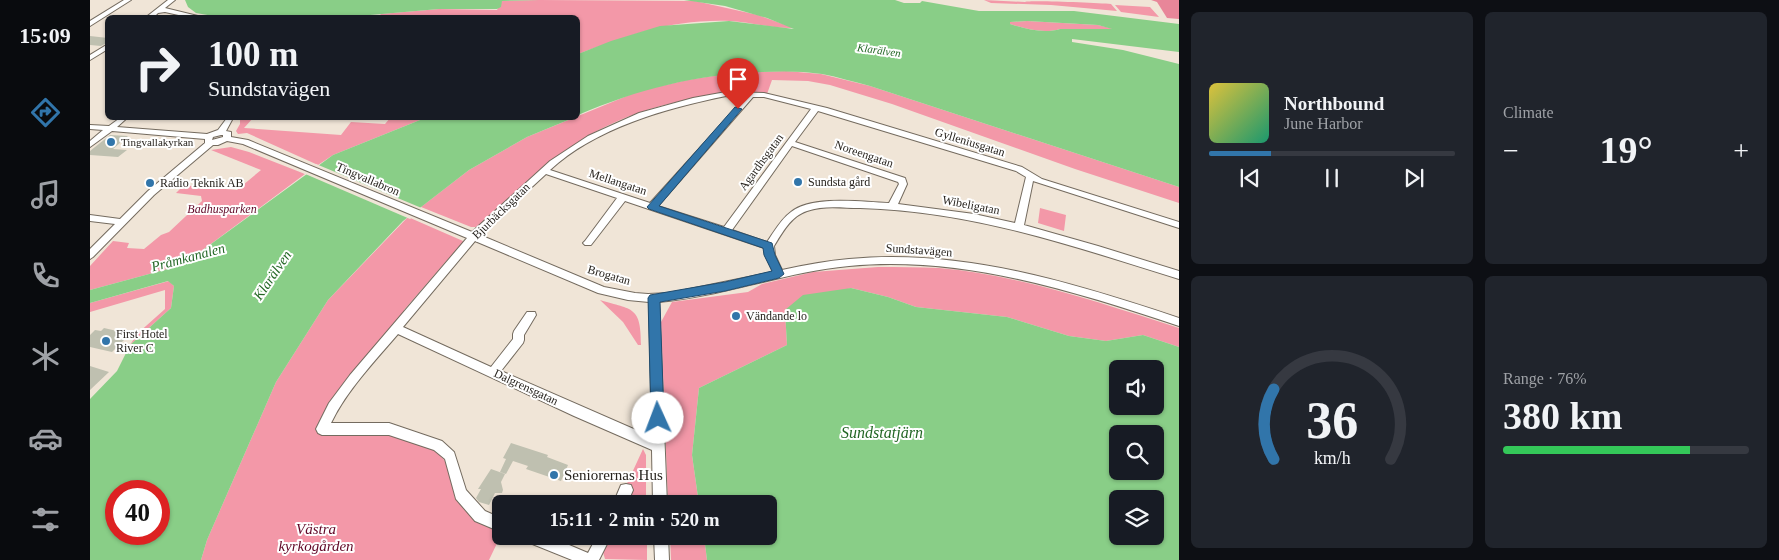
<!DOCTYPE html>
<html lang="en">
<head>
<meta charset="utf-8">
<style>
  :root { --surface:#171b24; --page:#20242c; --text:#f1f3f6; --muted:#9ea1a6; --line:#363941; --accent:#3175aa }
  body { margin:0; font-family:Georgia,serif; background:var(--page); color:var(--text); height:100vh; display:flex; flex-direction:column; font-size:19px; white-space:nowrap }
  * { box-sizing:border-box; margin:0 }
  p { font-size:16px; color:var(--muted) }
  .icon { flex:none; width:28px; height:28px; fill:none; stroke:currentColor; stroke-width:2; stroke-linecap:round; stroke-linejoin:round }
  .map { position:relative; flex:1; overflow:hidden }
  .drawer { display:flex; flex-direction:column; gap:12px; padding:12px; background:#0d0f14; width:600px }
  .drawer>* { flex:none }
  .banner { position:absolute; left:15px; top:15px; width:475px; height:105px; border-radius:8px; box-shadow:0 1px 4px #0004; background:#171b24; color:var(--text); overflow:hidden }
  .controls { position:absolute; left:1019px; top:360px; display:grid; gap:10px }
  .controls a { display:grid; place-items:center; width:55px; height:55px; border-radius:8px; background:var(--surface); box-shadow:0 1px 4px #0004; font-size:25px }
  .speed { position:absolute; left:15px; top:480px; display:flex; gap:10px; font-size:25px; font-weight:700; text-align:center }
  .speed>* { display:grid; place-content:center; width:65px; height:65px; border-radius:50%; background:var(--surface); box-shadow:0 1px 4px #0004; line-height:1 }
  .speed .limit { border:8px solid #d22; background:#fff; color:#111 }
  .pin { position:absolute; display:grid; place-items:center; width:42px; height:42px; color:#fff; margin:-51px -21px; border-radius:50% 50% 50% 0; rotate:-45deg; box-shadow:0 0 5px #0007 }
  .pin .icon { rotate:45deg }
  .me { position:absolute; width:55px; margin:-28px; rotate:358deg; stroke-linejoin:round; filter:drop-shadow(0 0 4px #0008) }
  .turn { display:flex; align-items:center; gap:18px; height:105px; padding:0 20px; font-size:22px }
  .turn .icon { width:65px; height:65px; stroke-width:2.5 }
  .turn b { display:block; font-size:35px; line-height:42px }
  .big { font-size:38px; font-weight:800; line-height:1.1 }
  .drawer .card { flex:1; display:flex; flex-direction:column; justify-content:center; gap:8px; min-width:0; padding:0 18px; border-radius:8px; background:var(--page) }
  .drawer .dial { align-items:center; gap:0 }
  .dial svg { height:130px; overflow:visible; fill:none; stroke:var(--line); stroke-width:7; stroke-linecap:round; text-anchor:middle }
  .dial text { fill:var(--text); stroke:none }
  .song { display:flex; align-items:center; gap:15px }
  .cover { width:60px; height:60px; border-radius:8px; background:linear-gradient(135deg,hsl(50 70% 55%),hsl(160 70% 35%)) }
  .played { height:5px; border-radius:2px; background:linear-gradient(90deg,var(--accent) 25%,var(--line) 25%) }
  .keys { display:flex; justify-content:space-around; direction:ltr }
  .heat { display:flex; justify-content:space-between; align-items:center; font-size:28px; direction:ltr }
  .charge { height:8px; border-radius:4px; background:linear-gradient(90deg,#34c759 76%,var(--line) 0) }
  .drawer .tiles { flex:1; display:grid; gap:12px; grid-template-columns:repeat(2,1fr) }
  .trip { position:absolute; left:402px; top:495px; width:285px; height:50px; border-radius:8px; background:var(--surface); box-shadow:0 1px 4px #0004; font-weight:800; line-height:50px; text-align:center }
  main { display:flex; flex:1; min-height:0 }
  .tab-bar { display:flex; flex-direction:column; width:90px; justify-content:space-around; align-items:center; background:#090b0e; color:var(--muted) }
  .tab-bar .icon { width:35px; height:35px }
  .tab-bar .active { color:var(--accent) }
  .tab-bar b { font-size:22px; color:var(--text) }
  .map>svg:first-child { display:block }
</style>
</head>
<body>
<main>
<nav class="tab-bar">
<b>15:09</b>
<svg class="icon active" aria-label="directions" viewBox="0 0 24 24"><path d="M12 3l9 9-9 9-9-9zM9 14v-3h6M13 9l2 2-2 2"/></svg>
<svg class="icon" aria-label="music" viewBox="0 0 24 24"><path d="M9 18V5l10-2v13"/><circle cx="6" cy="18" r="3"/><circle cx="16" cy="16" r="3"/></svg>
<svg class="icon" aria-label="phone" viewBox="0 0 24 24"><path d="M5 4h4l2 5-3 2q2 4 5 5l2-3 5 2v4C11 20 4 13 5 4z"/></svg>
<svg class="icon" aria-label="climate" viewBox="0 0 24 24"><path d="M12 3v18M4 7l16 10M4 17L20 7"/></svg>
<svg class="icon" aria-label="car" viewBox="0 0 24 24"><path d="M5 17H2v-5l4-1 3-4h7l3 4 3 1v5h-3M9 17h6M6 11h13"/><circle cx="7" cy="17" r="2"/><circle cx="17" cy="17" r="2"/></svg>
<svg class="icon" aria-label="filters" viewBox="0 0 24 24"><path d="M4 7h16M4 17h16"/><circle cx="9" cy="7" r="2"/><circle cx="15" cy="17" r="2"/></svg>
</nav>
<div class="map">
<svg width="1089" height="560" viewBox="0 0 1089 560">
  <rect width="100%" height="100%" fill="#f0e5d7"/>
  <path fill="#f398a8" d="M449 0 605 1 668 15 704 28C683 29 661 22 640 21 580 19 542 35 488 54V18H287L291 14 349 9 407 10 412 1Z
    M894 0 935 2C941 0 1007 3 1021 4L1027 11 961 5 901 3Z
    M1025 5 1060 7 1069 17 1031 12Z
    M937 21 1008 25 1024 29H970C954 34 936 29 920 24V22Z
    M696 71 731 74 780 86 1089 187V203L985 169 802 104 740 85 718 81 682 80 677 94C614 91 542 107 488 142 477 150 467 161 457 170 435 189 413 208 391 227H381L331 207 379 170 437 137 549 91 597 80 642 73Z
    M150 118H163L154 128 251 135 261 122 295 124 300 118H335L243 155 228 165 157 133 148 134 146 131 150 124Z
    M141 147 159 152 215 174 110 252 85 267 0 290V266L23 241 39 243 37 248 54 249 71 235 79 232 112 201 111 196 86 193 90 189 77 188 80 184 147 190 171 170 121 150Z
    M950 208 976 215 974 231 948 223Z
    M318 217 373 241 374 246 364 257 359 258 314 310 316 315 228 431 272 432 309 437 346 451 357 463 365 498 386 521 411 531V535L399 560H111L117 540 186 382 238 300Z
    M788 267C808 267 829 267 849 268 930 275 1011 303 1089 328V347L1053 335 1016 341 979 336 917 317 826 307 798 297 761 288 695 310 697 345 609 388 602 455 609 504H578L571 322 582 302 658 292 672 284 723 272Z
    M79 281 84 286 81 308 40 345 47 334 75 309V290L0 312V303Z
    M510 300C543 310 551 306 551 345H548L533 322Z
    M553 449 556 455V504H535V488Z
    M518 536H557V560L515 559 512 549Z
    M580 536H614L617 560H581Z"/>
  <path fill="#e88699" d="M1061 0H1089V19L1077 18 1067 2Z"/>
  <path fill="#89ce87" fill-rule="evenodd" d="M95 0H449L412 1 411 7 407 9H349L246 18 129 17 106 13 98 7Z
    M594 0H805L814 3H830L832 1 889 11H984L1089 24V52L982 39V42L1033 50 1089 64V187L780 86C764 82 748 77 732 74 713 71 692 71 672 72 604 75 549 89 488 115V54L521 41 570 26 639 21 704 29 677 18 635 6ZM937 21 1008 25 1022 29H970C954 34 936 29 920 24V22Z
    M335 118H483L437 137 379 170 313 221 238 300 186 382 117 540 111 560H0V399L27 371 40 345 81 308 84 286 78 281 0 303V290L85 267 110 252 243 155ZM26 491H69V534H26Z
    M761 288 798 297 826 307 917 317 979 336 1016 341 1053 335 1089 347V560H617L614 536H679V504H609L602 455 609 388 697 345 695 310 713 295ZM1028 369H1065V406H1028ZM1028 434H1065V471H1028ZM1028 499H1065V536H1028Z"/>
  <path fill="#f0e5d7" d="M226 164 334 209 320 219 213 173Z"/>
  <path fill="#bfc0b0" d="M0 36 18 38V42L11 46 0 45Z
    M20 135 38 136 23 149 37 150 28 157 0 155V151Z
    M14 328 40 334 22 352 0 347V335L5 330 11 331Z
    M0 366 19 372 0 390Z
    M421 443 458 455 457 457 478 465 471 481 436 469 438 466 423 461 416 474 410 472 416 459 413 458Z
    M401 469 415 474 411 482 413 490 412 493H405L399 505 389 502 386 498 391 489H388Z"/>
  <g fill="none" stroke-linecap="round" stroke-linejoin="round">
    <g stroke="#746b5f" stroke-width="2">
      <path id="minor" d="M34 0H41L0 26V21Z
        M78 0H85L75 8 116 18H102L75 12 68 13 63 18H55Z
        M18 44V49L0 60V55Z
        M636 92 674 93 737 108 932 167 952 179 1089 222V228L943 181 934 225 1008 246 1089 271V279C983 246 883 211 770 208 753 208 733 205 717 211 701 216 692 233 684 246L685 255 692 270C714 265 737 261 759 259 872 248 984 283 1089 318V326C983 291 872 255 759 266 695 272 634 296 569 302L577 504H563L562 450 484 416 308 334C284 362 257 390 241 423H299L352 441 364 452 376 490 395 511 411 518V532L385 521 366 499 355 459 344 450 299 435H232L228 433 226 429 239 403 260 375 377 238 153 144 137 141 128 145H123L64 195 3 257 0 259V249L25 224 0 221V215L30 219 58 191 115 143V139L22 131 0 147V141L13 130 0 129V125L19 126 30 118H37L27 127 117 134 128 130 137 118H143L136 131 141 132V137L158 140 382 232 460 161 498 136 549 113 603 98ZM636 96 656 97 560 203 460 170C505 128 577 108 636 96ZM663 97H674L721 109 634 227 568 206ZM728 111 926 171 936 177 925 223 884 214 808 204 817 184 815 178 705 142ZM131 135H133V137L122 140 123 137ZM702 146 808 182 809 184 799 203C773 202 722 195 701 212 691 219 684 232 677 242L642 230ZM456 174 527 198 495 241 493 243 495 245H501L535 201 674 248 675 255 683 272 580 293 558 294 545 293 514 287 390 235ZM385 241 508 293 538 300 559 302 562 437 411 371 433 343 434 340V335L446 315 445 312H437L424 331 423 334V339L401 367 313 327Z
        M536 484 541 485 543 490 537 504H523L531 485Z
        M433 536H458L498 553 507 536H521L509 560H482L435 541Z
        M564 536H578L579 560H565Z"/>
    </g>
    <use href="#minor" fill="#fff" fill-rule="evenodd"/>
  </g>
  <path fill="#3175aa" stroke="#204c6e" d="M645 107 652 109 569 206 682 243 685 255 694 274 689 278 635 291 570 302 574 418 572 422 568 424 563 422 561 418 558 298 560 295 635 282 682 271 674 255 673 248 559 209 557 207Z"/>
  <g fill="#3175aa" stroke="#fff" stroke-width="2">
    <circle cx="21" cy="142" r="5"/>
    <circle cx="708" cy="182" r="5"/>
    <circle cx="60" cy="183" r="5"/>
    <circle cx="646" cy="316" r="5"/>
    <circle cx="16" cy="341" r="5"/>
    <circle cx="464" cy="475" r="5"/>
  </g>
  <g text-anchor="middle" stroke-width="4" stroke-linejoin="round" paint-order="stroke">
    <g font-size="11" font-style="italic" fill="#236725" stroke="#fff">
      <text transform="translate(789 50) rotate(8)" y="4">Klarälven</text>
    </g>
    <g font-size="11" fill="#27231e" stroke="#fff" text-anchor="start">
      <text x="31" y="146">Tingvallakyrkan</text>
    </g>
    <g font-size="12" fill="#27231e" stroke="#fff">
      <text transform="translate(880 142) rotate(17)" y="4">Gylleniusgatan</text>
      <text transform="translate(774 154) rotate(19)" y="4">Noreengatan</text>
      <text transform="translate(671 162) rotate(-54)" y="4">Agardhsgatan</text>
      <text transform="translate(278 179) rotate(23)" y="4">Tingvallabron</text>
      <text transform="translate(528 182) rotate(18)" y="4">Mellangatan</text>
      <text transform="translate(881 205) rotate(11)" y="4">Wibeligatan</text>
      <text transform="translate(411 211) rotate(-44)" y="4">Bjurbäcksgatan</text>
      <text transform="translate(829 250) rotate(4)" y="4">Sundstavägen</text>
      <text transform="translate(519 275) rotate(16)" y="4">Brogatan</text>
      <text transform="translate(436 387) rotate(25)" y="4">Dalgrensgatan</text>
    </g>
    <g font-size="12" fill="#27231e" stroke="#fff" text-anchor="start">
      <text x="718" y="186">Sundsta gård</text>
      <text x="70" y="187">Radio Teknik AB</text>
      <text x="656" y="320">Vändande lo</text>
      <text x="26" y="338">First Hotel<tspan x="26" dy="14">River C</tspan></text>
    </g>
    <g font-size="12" font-style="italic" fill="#610827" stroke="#fff">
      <text x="132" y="213">Badhusparken</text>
    </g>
    <g font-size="14" font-style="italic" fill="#236725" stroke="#fff">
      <text transform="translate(98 257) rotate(-15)" y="5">Pråmkanalen</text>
      <text transform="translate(182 275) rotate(-56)" y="5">Klarälven</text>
    </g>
    <g font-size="15" fill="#27231e" stroke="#fff" text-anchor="start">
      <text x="474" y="480">Seniorernas Hus</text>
    </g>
    <g font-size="15" font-style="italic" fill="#610827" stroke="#fff">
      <text x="226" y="534">Västra<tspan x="226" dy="17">kyrkogården</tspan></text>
    </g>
    <g font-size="16" font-style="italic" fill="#236725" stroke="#fff">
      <text x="792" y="438">Sundstatjärn</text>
    </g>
  </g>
</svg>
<div class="controls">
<a><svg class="icon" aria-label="sound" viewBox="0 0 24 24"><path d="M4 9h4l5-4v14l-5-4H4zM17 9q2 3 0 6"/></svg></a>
<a><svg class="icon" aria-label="search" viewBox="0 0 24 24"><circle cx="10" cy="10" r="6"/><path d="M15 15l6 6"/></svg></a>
<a><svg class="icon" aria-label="layers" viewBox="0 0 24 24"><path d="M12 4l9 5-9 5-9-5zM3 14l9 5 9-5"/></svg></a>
</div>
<div class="speed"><div class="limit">40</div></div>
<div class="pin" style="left:648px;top:109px;background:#d93025"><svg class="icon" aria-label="arrive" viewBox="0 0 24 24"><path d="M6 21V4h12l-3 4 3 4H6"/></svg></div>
<svg class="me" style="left:568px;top:418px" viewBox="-20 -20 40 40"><circle r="19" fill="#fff"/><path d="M0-13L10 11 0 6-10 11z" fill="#3175aa"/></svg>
<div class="trip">15:11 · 2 min · 520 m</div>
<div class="banner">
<div class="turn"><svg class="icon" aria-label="right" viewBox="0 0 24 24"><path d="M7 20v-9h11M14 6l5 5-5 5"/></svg><div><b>100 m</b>Sundstavägen</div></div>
</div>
</div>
<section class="drawer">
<div class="tiles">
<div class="card">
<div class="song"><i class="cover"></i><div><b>Northbound</b><p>June Harbor</p></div></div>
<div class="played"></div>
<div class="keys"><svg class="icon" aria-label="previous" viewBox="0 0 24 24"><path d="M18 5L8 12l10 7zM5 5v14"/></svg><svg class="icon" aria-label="pause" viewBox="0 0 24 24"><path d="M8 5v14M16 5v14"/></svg><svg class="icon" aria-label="next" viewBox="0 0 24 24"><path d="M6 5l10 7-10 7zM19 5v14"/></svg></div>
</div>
<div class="card"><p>Climate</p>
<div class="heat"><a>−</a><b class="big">19°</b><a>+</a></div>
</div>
<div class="card dial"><svg viewBox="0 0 100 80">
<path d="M14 69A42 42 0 1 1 86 69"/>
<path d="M14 69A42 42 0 0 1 14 26" stroke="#3175aa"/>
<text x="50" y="56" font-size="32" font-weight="700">36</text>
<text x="50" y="72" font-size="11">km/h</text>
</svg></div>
<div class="card"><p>Range · 76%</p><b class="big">380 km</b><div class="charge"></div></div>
</div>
</section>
</main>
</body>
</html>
